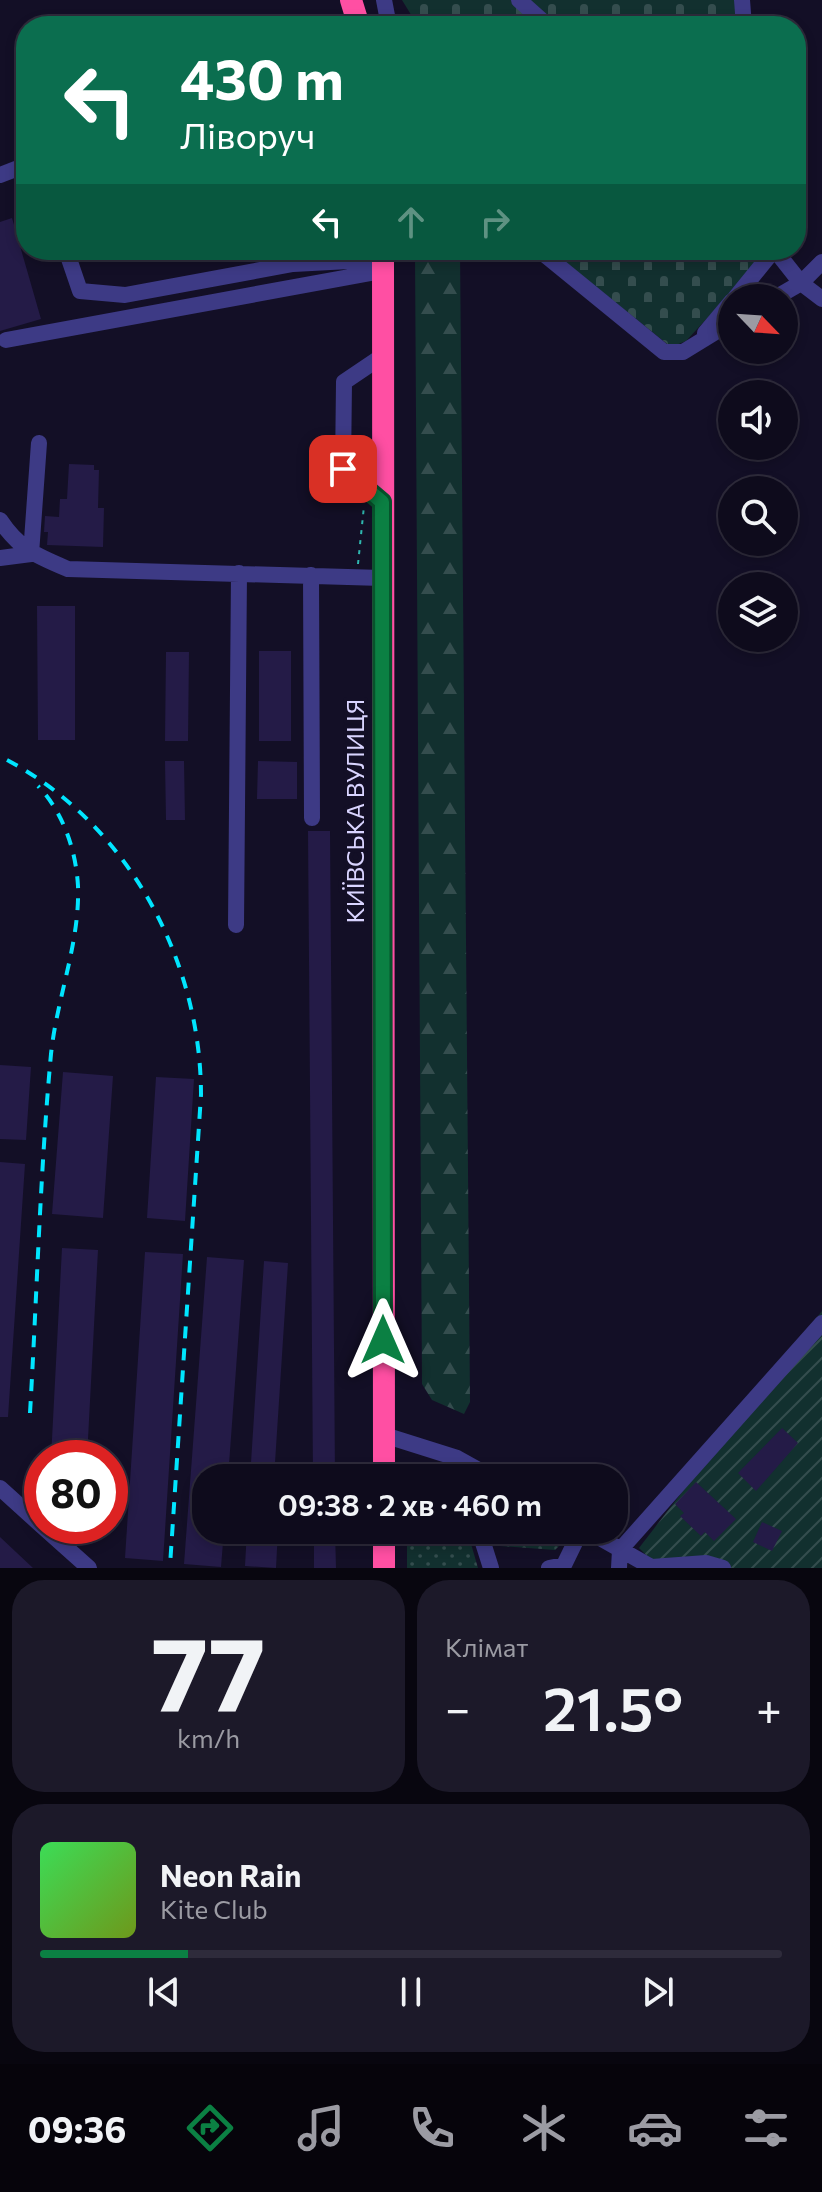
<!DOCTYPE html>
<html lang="uk">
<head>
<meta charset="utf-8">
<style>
  :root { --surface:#0e0b1c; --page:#1c1929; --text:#f1f3f6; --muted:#9b9ba3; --line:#2e2b3b; --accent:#0b8043 }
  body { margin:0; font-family:Commissioner,sans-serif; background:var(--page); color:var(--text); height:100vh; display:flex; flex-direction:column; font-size:30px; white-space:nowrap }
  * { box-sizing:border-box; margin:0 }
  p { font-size:26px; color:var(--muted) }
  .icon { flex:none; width:44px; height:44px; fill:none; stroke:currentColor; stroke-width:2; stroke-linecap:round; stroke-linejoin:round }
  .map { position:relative; height:1568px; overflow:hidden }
  .drawer { display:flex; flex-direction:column; gap:12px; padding:12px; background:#08060f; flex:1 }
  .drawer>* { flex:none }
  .guide { position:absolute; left:16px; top:16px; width:790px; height:244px; border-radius:32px; box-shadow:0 4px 12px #0003,0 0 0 2px var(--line); background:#0b6e4f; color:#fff; overflow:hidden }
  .needle { width:52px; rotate:115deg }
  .controls { position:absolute; left:718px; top:284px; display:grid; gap:16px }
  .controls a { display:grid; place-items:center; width:80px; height:80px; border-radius:50%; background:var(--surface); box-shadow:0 4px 12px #0003,0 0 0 2px var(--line); font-size:40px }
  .speed { position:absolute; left:24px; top:1440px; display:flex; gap:16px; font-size:40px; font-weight:700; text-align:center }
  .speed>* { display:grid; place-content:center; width:104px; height:104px; border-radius:50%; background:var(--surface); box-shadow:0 4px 12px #0003,0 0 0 2px var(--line); line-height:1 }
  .speed .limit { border:12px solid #d22; background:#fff; color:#111 }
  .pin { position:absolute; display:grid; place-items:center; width:68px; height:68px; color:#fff; margin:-34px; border-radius:16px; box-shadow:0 4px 12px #0006 }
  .me { position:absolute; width:88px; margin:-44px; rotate:0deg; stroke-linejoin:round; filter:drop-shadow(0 0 6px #0008) }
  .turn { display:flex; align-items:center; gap:28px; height:168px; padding:0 32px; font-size:36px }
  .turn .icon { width:104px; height:104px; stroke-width:2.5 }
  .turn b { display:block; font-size:56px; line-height:68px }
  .lanes { display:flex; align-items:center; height:76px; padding:0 32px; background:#0003; justify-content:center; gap:40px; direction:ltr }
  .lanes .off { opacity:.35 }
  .big { font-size:60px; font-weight:600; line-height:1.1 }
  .drawer .card { flex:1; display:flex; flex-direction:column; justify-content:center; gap:12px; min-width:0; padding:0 28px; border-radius:32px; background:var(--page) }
  .drawer .dial { align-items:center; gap:0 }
  .dial b { font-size:104px; line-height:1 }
  .song { display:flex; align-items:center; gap:24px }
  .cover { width:96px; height:96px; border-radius:12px; background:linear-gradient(135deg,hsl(130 70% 55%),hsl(80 70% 35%)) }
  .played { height:8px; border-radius:4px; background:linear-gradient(90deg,var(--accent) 20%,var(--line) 20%) }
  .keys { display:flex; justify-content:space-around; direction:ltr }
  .heat { display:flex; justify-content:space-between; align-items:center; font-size:44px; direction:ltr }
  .drawer .tiles { flex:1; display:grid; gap:12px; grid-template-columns:1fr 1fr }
  .card:last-child { grid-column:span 2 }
  .trip { position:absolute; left:192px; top:1464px; width:436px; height:80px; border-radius:32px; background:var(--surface); box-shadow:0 4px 12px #0003,0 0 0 2px var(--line); font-weight:600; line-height:80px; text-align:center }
  .dock { display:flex; height:128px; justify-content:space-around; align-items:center; background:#06040b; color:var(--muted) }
  .dock .icon { width:56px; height:56px }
  .dock .active { color:var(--accent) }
  .dock b { font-size:36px; color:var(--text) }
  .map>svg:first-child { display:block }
</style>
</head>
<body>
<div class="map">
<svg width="822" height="1568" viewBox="0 0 822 1568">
  <defs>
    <pattern id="grass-dots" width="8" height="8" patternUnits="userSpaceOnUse" patternTransform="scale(2)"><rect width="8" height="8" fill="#12302f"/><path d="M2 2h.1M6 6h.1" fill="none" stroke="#344d4e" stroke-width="1.8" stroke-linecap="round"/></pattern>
    <pattern id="forest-firs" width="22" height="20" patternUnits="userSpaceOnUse" patternTransform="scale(2)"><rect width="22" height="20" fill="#12302f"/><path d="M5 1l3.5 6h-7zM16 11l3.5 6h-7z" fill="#344d4e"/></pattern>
    <pattern id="cemetery-stones" width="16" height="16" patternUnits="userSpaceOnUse" patternTransform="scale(2)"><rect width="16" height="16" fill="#12302f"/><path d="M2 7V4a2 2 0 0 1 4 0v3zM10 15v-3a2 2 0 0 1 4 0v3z" fill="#344d4e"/></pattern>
    <pattern id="garden-furrows" width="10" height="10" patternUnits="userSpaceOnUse" patternTransform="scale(2)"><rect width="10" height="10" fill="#12302f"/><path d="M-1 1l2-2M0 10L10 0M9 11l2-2" fill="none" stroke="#344d4e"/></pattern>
  </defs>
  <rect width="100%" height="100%" fill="#130f26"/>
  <path fill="url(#grass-dots)" d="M407 1530H467L478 1568H407Z
    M488 1530H560L563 1542 555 1550 500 1546 493 1542Z"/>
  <path fill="url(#forest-firs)" d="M415 250H460L470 1402 464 1414 432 1400 422 1384Z"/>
  <path fill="url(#cemetery-stones)" d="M402 0H746L751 26H418Z
    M550 250H770L686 341 671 347Z"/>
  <path fill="url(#garden-furrows)" d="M822 1311V1568H659L639 1548Z"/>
  <path fill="#241b47" d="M12 218 41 319 0 331V222Z
    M69 464 94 465V470H99L98 508H104L103 547 47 545 48 532H44L45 516 59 517 60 499H67Z
    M37 606H75V740H38Z
    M259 651H291V741H259Z
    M166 652H189L188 741H165Z
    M165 761H184L185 820H166Z
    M258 761 297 762V799H257Z
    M308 831H330L335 1478H313Z
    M0 1065 31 1067 26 1140 0 1139Z
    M63 1072 113 1076 103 1218 52 1214Z
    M156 1077 194 1079 185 1221 147 1218Z
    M0 1162 25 1164 8 1417H0Z
    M62 1248 98 1250 87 1458H51Z
    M145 1252 183 1254 163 1561 125 1558Z
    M207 1257 244 1260 228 1478H206V1530H224L221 1567 184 1564Z
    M264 1261 288 1263 274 1478H250Z
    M782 1428 798 1443 756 1491 738 1473Z
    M696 1482 736 1519 714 1541 705 1532 701 1536 680 1516 684 1513 675 1504Z
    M762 1522 782 1531 772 1551 753 1542Z
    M247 1530H278L276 1568 245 1566Z
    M314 1530H335L336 1568H314Z
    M0 1537 33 1568H0Z"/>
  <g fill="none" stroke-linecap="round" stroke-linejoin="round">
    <path stroke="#2fb8b0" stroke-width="2" stroke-dasharray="4 6" stroke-linecap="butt" d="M358 564 364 506"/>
    <path stroke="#3d3a85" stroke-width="16" d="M384 0 389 26
      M519 0 548 26
      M742 0 744 26
      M0 175 26 165
      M539 250 664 352H683L732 322
      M775 250 801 283 822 299
      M735 298 774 250
      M775 298 801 283 822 262
      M705 333 732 301
      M6 340 382 271 349 261 293 264 125 295 80 291 66 250
      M381 357 344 382 343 469 382 502
      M0 520C19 549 37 556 68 569L382 578
      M0 558 31 554 39 443
      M311 575 312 818
      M236 925 239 573
      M384 1435 457 1458 493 1478
      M0 1488 42 1526
      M42 1526 89 1568
      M479 1530 491 1568
      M586 1530 653 1568
      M652 1567 706 1563 723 1568
      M549 1568 564 1565 581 1530
      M619 1568 620 1550 822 1323"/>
    <path stroke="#ff4fa3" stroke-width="22" d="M351 0 359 26
      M383 250 384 1478
      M384 1568V1530"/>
    <path stroke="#00e5ff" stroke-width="4" stroke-dasharray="12 10" stroke-linecap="butt" d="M7 760C128 824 201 960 201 1095L170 1566
      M30 1413C37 1294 40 1173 51 1054 57 997 80 943 78 886 76 850 63 812 38 786"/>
  </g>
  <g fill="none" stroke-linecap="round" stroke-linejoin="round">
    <g stroke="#07532c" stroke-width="20">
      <path id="route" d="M343 469 382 502 383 1340"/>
    </g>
    <use href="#route" stroke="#0b8043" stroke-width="14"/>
  </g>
  <g text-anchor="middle" stroke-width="8" stroke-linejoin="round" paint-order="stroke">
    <g font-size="24" fill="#d9d4ff" stroke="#130f26">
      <text transform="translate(356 811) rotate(-90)" y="8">КИЇВСЬКА ВУЛИЦЯ</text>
    </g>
  </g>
</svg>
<div class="controls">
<a><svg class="needle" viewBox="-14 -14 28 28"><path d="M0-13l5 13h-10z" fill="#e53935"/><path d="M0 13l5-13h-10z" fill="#9b9ba3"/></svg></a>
<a><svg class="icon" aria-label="sound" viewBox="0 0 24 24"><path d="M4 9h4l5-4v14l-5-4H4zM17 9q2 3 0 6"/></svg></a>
<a><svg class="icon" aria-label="search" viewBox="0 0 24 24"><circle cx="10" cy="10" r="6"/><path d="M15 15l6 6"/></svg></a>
<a><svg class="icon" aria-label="layers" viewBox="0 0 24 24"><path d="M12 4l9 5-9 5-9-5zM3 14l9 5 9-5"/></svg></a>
</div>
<div class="speed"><div class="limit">80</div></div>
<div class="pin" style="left:343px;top:469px;background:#d93025"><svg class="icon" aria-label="arrive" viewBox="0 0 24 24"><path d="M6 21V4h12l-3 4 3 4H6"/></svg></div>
<svg class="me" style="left:383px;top:1340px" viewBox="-20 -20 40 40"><path d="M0-17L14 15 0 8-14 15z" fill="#0b8043" stroke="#fff" stroke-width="4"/></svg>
<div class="trip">09:38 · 2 хв · 460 m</div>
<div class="guide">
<div class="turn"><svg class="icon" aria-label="left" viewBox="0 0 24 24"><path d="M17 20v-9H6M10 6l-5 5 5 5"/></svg><div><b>430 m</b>Ліворуч</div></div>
<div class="lanes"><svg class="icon" aria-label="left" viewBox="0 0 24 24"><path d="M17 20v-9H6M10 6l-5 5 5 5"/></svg><svg class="icon off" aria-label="ahead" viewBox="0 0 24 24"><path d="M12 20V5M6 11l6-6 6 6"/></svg><svg class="icon off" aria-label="right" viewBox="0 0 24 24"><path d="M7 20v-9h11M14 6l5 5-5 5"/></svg></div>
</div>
</div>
<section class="drawer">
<div class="tiles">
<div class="card dial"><b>77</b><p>km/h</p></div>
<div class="card"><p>Клімат</p>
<div class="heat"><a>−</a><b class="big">21.5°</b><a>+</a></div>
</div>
<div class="card">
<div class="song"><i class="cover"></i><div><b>Neon Rain</b><p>Kite Club</p></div></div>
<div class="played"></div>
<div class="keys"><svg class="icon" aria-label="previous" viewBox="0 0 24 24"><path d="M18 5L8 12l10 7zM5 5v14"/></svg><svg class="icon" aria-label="pause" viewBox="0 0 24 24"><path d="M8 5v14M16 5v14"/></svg><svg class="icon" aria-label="next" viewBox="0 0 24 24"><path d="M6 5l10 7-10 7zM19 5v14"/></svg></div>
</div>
</div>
</section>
<nav class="dock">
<b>09:36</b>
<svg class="icon active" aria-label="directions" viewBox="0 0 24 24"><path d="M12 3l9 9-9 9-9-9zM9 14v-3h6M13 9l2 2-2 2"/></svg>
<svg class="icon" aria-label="music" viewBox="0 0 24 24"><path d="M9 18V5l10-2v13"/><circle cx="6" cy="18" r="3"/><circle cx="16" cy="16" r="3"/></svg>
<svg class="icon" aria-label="phone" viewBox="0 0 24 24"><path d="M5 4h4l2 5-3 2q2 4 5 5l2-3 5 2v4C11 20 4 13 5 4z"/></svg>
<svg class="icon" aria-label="climate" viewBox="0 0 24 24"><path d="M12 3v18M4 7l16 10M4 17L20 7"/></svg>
<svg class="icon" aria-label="car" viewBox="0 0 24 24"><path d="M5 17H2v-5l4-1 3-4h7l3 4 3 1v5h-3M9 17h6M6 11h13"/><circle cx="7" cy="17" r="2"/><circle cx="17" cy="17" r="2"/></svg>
<svg class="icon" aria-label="filters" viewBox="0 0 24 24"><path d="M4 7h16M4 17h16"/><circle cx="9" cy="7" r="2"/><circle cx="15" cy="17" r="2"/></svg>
</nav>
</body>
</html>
